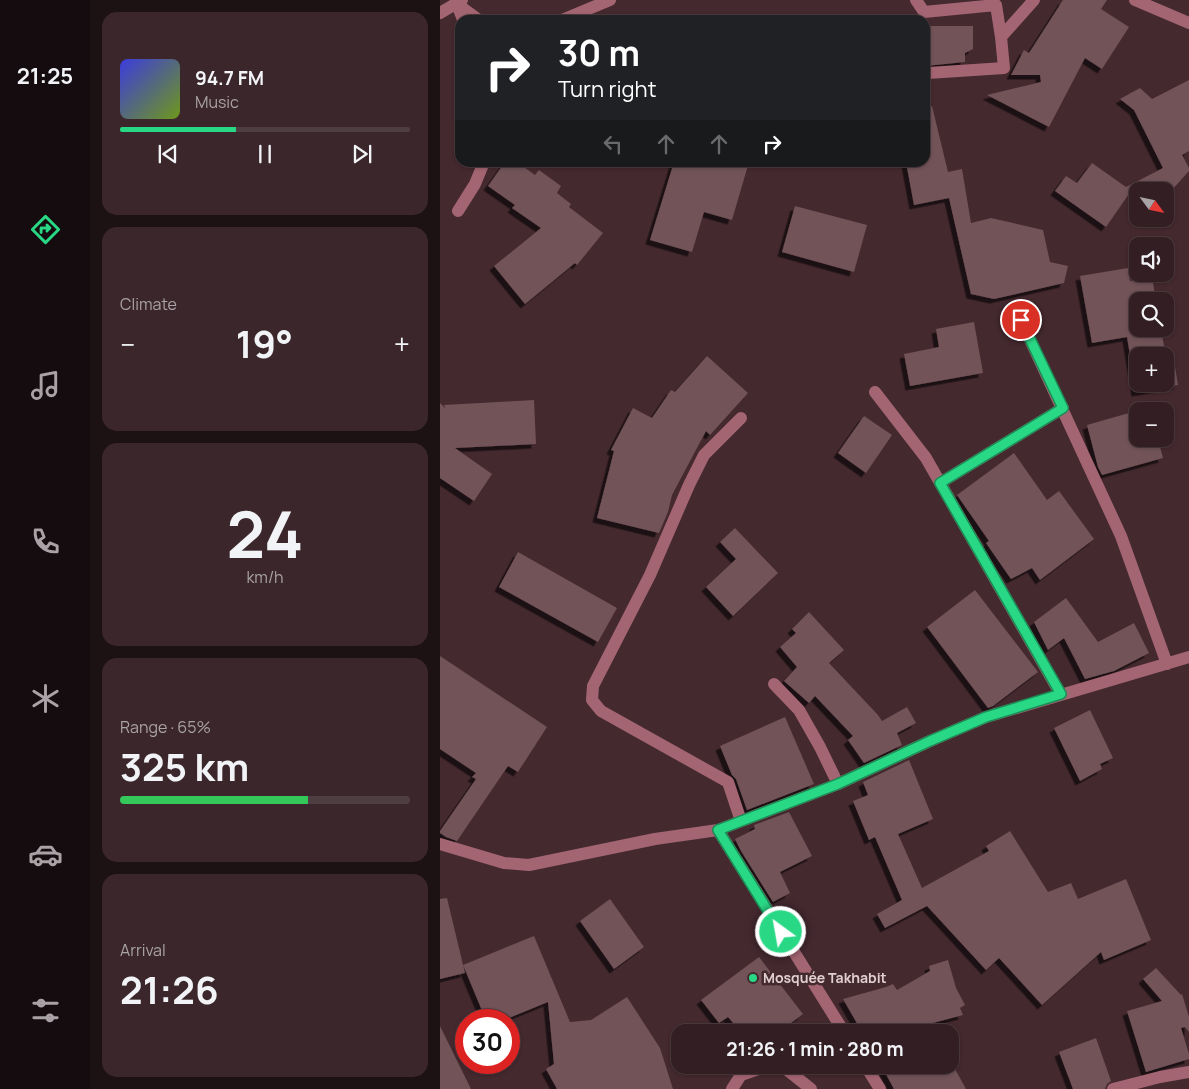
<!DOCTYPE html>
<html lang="en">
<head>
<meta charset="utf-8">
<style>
  :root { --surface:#331f23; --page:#3b272b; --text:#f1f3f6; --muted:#a9a2a6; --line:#4e3d41; --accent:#29d885 }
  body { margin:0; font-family:Manrope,sans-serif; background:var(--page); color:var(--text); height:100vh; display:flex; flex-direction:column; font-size:19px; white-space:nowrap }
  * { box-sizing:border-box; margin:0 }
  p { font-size:16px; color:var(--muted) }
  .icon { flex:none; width:28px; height:28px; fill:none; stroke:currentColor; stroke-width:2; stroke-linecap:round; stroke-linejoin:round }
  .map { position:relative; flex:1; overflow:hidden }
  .drawer { display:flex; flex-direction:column; gap:12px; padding:12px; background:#1c1113; width:350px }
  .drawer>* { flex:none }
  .top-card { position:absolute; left:15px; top:15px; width:475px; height:152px; border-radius:15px; box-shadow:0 1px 4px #0004,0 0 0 1px var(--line); background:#202124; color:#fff; overflow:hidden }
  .needle { width:32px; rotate:123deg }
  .controls { position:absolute; left:689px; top:182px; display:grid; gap:10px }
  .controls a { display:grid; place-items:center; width:45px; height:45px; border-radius:10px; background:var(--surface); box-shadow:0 1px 4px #0004,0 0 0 1px var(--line); font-size:25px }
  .speed { position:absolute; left:15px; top:1009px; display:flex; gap:10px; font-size:25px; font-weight:700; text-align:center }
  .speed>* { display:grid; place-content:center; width:65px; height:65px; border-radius:50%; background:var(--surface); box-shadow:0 1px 4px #0004,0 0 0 1px var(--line); line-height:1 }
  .speed .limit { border:8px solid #d22; background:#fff; color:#111 }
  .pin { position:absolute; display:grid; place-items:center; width:42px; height:42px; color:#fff; margin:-21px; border:2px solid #fff; border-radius:50%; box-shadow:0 1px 5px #0007 }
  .me { position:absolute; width:55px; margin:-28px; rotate:328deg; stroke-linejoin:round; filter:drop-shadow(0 0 4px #0008) }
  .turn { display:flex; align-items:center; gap:18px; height:105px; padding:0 20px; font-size:22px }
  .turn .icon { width:65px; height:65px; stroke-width:2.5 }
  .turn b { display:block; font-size:35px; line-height:42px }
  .lanes { display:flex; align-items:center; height:48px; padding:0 20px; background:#0003; justify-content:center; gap:25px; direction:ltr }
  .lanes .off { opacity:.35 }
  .big { font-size:38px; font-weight:700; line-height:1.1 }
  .drawer .tile { flex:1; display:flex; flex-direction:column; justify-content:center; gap:8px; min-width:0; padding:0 18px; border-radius:15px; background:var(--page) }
  .drawer .dial { align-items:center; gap:0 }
  .dial b { font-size:65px; line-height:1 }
  .song { display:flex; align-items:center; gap:15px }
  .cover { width:60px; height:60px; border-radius:8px; background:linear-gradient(135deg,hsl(240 70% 55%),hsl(80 70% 35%)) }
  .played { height:5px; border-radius:2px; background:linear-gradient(90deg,var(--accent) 40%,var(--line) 40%) }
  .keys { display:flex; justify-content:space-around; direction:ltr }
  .heat { display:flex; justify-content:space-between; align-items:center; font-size:28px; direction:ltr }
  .charge { height:8px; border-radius:4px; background:linear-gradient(90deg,#34c759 65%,var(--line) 0) }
  .trip { position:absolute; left:231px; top:1024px; width:288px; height:50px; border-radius:15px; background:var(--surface); box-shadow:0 1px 4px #0004,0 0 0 1px var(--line); font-weight:700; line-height:50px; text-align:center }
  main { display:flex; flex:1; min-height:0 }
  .tabs { display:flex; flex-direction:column; width:90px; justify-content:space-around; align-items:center; background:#140c0e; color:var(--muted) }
  .tabs .icon { width:35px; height:35px }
  .tabs .current { color:var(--accent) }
  .tabs b { font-size:22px; color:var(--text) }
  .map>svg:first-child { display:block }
</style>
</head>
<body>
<main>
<nav class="tabs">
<b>21:25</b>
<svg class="icon current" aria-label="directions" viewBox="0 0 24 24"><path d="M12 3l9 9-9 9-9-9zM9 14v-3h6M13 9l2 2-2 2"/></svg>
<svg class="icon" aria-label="music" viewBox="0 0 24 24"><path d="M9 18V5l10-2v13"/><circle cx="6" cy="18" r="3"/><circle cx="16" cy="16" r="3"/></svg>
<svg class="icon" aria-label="phone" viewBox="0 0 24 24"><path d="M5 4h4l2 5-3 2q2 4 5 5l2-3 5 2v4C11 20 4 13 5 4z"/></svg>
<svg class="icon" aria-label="climate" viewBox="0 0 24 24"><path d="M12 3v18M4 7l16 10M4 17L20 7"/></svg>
<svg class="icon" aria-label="car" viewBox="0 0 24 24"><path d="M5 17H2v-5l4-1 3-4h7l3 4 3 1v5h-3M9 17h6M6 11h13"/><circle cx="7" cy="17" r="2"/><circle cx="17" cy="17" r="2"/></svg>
<svg class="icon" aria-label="filters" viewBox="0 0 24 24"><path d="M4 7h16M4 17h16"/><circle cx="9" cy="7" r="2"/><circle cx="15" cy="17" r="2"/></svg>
</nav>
<section class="drawer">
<div class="tile">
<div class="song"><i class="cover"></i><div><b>94.7 FM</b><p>Music</p></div></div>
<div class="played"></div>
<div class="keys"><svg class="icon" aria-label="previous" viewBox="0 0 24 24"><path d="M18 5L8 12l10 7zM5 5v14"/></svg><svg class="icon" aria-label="pause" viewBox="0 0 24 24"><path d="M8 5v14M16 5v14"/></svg><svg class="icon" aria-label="next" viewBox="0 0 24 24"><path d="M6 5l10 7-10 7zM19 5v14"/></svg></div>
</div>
<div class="tile"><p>Climate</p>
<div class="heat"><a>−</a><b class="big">19°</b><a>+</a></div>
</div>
<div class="tile dial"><b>24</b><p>km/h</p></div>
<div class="tile"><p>Range · 65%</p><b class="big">325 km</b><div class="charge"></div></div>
<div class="tile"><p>Arrival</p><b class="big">21:26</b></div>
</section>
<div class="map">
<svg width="749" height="1089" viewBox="0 0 749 1089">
  <defs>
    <filter id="shadow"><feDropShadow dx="-4.5" dy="4.5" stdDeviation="0" flood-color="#0009"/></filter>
  </defs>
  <rect width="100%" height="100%" fill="#44292f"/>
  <path fill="#715258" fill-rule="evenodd" filter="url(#shadow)" d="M623 0H667L661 9 689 27 662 69 645 58 609 127 547 95 601 82 600 75H571L584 50 589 53Z
    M485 26H533V49L525 53V62L485 66Z
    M749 80V151L742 155 749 168V171L731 191H691L666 227 615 191 626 176 637 183 652 163 686 187 723 168 694 110 680 99 700 88 712 99Z
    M492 106 508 172 522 169 531 223 551 218 603 230 610 262 628 266 624 283 554 299 531 294 509 198 474 205 466 162H485V107Z
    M65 162H77L95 175 99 170 121 186 117 193 131 204 129 207 163 233 137 265 135 263 85 304 54 266 101 228 72 208 75 205 48 186Z
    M234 162H309L292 220 264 212 252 252 210 240Z
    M355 206 427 225 414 272 342 252Z
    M688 268 690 281 712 277 716 301H698V329H721L726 357 733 355 738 385 696 392 687 337 652 343 640 276ZM698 356H725V384H698Z
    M534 322 543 373 470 386 464 354 499 347 496 329Z
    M267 356 308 393 270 435 266 431 232 495 228 512 219 533 157 518 174 451 171 450 193 408 212 418 231 390 235 392Z
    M94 400 96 444 15 448 52 474 34 501 0 478V403L5 408 4 405Z
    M710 407 711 411H698V439H718L723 458 662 475 658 467 647 425Z
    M424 416 452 435 426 473 398 453Z
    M574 453 607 500 619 491 654 539 600 580 592 568 571 579 546 543 549 541 517 495Z
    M295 528 338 573 293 616 266 587 296 559 280 542Z
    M78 552 177 608 158 642 59 587Z
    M535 590 598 672 553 706 548 708 487 627Z
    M626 598 658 642 694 623 709 653 674 671 645 679 624 638 608 650 594 622Z
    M369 612 404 650 389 663 438 715 442 721 467 707 476 723 457 733 462 745 424 763 408 740 413 736 375 696 369 703 344 681 357 667 340 647 356 633 352 629Z
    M0 656 107 727 78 772 68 766 17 841 6 837 0 833V831L36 779 32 777 36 773 0 749Z
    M650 710 673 758 660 764 662 769 640 781 614 728Z
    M345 717 374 784 307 810 296 779 292 775 280 746Z
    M469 760 493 819 458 834 482 888 549 851 546 846 570 831 608 892 631 883 638 899 686 879 711 940 664 960 661 952 602 1005 559 958 546 970 487 906 445 928 437 914 462 900 435 837 429 840 413 801 428 795 423 782Z
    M349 812 372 856 340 872 350 893 333 902 301 851 295 839 315 829 314 825Z
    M7 898 25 973 0 979V899Z
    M170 899 204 947 174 969 140 921Z
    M94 936 130 1022 151 1020 187 997 220 1048 233 1089H117L106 1069 114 1064 108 1002 64 1020H46L23 965Z
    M319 957 363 1014 339 1032H301L288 1017 279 1023 261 1000Z
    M508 960 516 988 525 1005 520 1008 523 1015 489 1024 494 1032H422L403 999 446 987 453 984 457 990 490 971 489 966Z
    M716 968 741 995 742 994 749 1017V1032L745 1027 741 1028 749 1054V1059L706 1072 687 1011 722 1001 703 979Z
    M0 1026 31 1089H0Z
    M656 1038 671 1081 667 1084 665 1089H633L619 1052Z
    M510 1060 526 1089H454L441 1065H510Z"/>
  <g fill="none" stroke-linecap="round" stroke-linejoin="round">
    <path stroke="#a36572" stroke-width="12" d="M476 0 484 12 556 5 561 37 564 68 488 73
      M695 0 749 23
      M0 13 22 0
      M23 20 17 4 39 20
      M122 20 170 0
      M561 37 594 0
      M18 211 35 184 44 162
      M581 320 681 536 727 664
      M435 392 486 458 621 695
      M500 483 623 408
      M334 684 359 710 380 747 398 784
      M301 821 288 782 161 711 152 700 153 686 210 575 249 485 264 455 301 418
      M0 844 64 863 89 865 215 839 278 830
      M404 1032 278 830 398 784 490 741 546 717 749 657
      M341 1065 371 1089
      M425 1065 440 1089
      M292 1089 301 1075 330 1065
      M673 1089 720 1077 749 1072"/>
  </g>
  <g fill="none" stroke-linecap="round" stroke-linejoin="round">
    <g stroke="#1b8c56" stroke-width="12">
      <path id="route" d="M341 932 278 830 398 784 490 741 546 717 621 694 500 483 623 408 581 320"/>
    </g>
    <use href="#route" stroke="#29d885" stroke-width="9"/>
  </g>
  <circle fill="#29d885" stroke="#44292f" stroke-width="2" cx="313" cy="978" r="5"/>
  <g text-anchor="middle" stroke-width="5" stroke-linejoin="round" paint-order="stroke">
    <g font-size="14" font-weight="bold" fill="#e1cfd2" stroke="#44292f" text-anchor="start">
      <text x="323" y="983">Mosquée Takhabit</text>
    </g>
  </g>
</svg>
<div class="controls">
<a><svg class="needle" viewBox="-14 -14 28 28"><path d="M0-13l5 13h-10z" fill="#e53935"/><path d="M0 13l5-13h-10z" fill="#a9a2a6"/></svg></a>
<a><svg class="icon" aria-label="sound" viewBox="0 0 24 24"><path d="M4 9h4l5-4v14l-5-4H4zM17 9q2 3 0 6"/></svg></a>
<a><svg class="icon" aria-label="search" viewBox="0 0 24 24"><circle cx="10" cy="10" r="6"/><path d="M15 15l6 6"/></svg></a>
<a>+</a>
<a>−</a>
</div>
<div class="speed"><div class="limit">30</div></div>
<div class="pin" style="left:581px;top:320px;background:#d93025"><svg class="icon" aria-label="arrive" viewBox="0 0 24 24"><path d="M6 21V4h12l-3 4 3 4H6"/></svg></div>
<svg class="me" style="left:341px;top:932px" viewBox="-20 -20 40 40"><circle r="17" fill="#29d885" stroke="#fff" stroke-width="3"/><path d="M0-11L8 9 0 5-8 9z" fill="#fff"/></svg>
<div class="trip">21:26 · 1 min · 280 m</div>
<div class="top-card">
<div class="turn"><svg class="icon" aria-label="right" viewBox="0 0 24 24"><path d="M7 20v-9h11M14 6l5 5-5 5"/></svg><div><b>30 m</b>Turn right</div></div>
<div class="lanes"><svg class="icon off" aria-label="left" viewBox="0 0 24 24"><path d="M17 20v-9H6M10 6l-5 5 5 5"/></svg><svg class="icon off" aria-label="ahead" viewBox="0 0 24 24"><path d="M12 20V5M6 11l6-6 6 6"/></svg><svg class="icon off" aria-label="ahead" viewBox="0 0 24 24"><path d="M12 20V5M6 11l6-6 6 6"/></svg><svg class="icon" aria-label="right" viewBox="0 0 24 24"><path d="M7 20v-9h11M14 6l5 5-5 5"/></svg></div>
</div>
</div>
</main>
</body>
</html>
